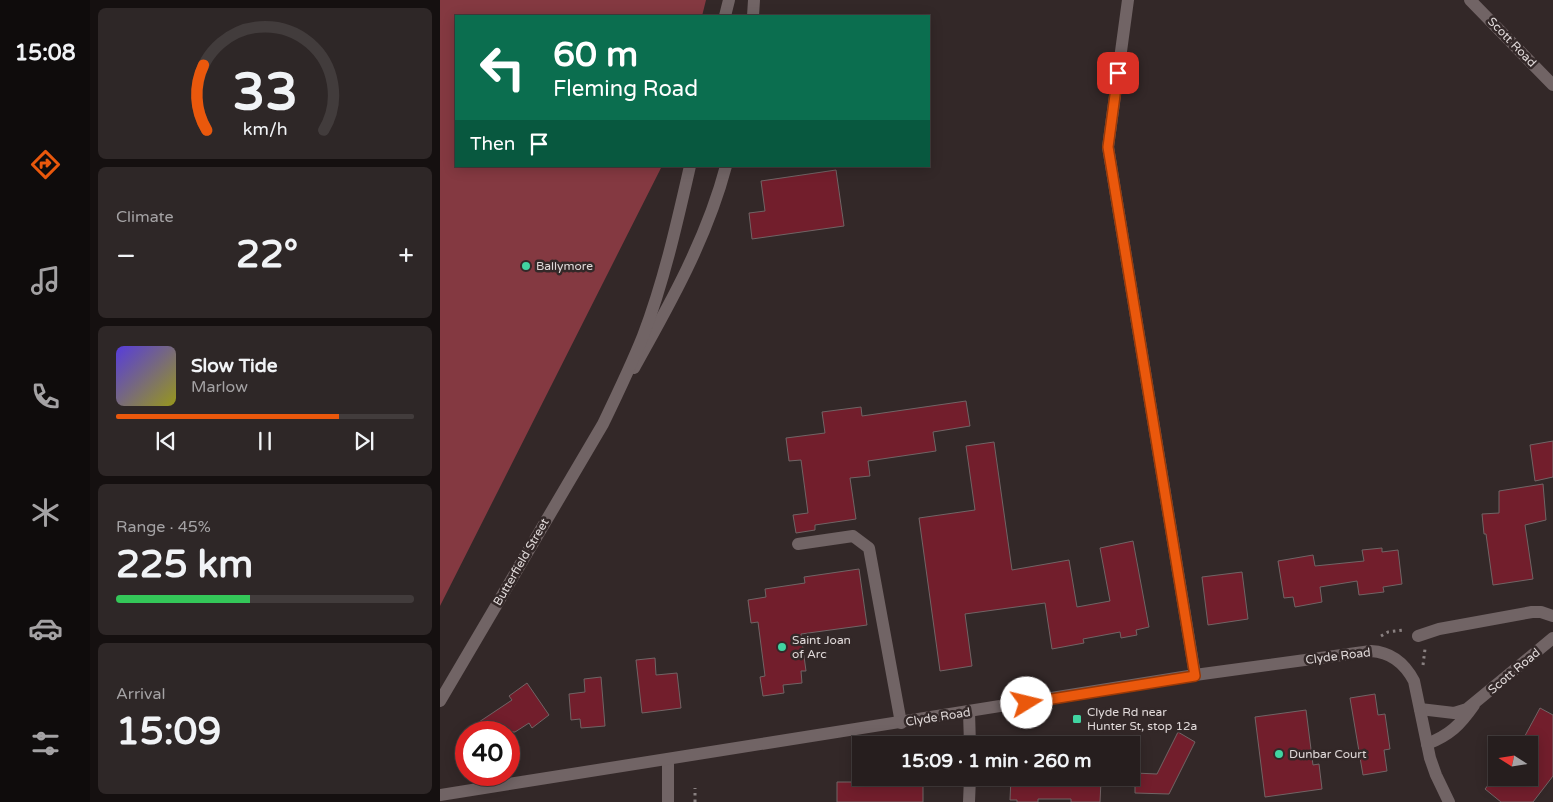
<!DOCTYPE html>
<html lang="en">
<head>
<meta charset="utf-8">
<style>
  :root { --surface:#261e1e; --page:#2e2727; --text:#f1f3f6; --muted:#a4a2a4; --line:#423c3c; --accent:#ea580c }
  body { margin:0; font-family:"Varela Round",sans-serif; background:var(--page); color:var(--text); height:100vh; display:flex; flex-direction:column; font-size:19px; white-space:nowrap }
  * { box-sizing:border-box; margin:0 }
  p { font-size:16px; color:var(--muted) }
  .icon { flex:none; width:28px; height:28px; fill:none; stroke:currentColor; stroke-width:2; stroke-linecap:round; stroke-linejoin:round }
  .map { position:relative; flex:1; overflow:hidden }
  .details { display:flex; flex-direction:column; gap:8px; padding:8px; background:#151010; width:350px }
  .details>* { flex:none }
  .top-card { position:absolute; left:15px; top:15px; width:475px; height:152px; border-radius:0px; box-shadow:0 2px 12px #0003,0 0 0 1px var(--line); background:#0b6e4f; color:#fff; overflow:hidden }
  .needle { width:32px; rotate:282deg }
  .buttons { position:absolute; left:1048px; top:736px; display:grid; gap:10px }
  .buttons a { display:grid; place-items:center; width:50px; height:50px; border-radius:0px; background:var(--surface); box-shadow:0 2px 12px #0003,0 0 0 1px var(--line); font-size:25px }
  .speed { position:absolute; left:15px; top:721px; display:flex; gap:10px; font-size:25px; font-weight:700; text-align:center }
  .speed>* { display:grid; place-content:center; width:65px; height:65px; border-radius:50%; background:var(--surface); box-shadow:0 2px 12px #0003,0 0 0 1px var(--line); line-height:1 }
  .speed .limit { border:8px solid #d22; background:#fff; color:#111 }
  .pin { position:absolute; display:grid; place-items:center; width:42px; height:42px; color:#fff; margin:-21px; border-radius:10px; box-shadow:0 2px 8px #0006 }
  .me { position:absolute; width:55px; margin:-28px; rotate:81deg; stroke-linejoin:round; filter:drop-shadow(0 0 4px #0008) }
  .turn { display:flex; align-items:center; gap:18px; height:105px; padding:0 15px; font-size:22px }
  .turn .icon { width:65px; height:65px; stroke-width:2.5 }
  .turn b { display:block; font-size:35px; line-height:42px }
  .then { display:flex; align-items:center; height:48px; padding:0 15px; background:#0003; gap:10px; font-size:19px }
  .big { font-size:38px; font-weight:700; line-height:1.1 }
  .details .tile { flex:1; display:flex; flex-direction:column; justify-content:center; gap:8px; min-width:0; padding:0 18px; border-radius:8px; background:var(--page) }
  .details .dial { align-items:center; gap:0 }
  .dial svg { height:130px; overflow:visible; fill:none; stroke:var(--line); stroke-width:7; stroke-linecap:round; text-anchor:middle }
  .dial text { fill:var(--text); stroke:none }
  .song { display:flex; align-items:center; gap:15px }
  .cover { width:60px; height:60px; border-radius:8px; background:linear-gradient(135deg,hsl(250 70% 55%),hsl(60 70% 35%)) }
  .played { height:5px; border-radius:2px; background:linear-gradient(90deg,var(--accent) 75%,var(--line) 75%) }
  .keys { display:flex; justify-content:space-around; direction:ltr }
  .heat { display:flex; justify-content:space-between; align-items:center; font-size:28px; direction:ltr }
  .charge { height:8px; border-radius:4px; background:linear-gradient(90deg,#34c759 45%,var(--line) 0) }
  .trip { position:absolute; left:412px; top:736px; width:288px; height:50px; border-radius:0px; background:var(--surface); box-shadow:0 2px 12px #0003,0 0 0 1px var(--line); font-weight:700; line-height:50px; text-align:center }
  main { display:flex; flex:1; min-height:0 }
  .dock { display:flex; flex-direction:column; width:90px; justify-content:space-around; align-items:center; background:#0f0c0c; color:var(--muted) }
  .dock .icon { width:35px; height:35px }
  .dock .current { color:var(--accent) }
  .dock b { font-size:22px; color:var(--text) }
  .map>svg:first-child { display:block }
</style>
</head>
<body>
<main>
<nav class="dock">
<b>15:08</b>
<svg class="icon current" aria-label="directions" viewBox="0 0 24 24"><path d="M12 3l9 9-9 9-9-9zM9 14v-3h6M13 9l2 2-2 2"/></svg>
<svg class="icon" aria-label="music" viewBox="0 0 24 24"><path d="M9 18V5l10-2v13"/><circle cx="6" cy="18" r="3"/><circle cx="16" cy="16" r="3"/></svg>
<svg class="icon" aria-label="phone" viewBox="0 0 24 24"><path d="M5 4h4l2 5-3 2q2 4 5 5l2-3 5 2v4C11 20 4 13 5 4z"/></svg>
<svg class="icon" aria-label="climate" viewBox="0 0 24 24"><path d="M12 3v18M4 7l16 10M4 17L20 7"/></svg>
<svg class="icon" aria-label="car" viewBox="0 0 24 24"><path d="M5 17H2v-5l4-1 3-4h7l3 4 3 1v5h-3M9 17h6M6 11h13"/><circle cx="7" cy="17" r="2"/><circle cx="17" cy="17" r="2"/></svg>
<svg class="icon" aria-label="filters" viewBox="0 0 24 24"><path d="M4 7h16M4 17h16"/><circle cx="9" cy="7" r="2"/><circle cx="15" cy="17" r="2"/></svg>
</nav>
<section class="details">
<div class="tile dial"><svg viewBox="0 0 100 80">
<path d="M14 69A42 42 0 1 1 86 69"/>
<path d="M14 69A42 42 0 0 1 12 29" stroke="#ea580c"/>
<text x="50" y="56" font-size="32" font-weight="700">33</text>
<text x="50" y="72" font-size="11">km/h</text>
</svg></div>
<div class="tile"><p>Climate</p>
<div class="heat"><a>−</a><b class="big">22°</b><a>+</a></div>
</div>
<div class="tile">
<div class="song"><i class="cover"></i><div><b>Slow Tide</b><p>Marlow</p></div></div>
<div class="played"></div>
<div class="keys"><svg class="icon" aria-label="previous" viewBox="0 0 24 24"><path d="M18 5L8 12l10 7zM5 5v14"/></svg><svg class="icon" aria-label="pause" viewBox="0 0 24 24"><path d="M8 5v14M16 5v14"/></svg><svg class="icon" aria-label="next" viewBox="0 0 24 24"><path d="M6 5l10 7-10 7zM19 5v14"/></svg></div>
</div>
<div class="tile"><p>Range · 45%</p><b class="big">225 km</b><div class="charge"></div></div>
<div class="tile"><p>Arrival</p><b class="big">15:09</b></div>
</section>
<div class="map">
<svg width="1113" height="802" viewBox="0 0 1113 802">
  <rect width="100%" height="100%" fill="#332828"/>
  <path fill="#843941" d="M0 0H266L262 16H16V166H222L0 606Z"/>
  <path fill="#721e2c" stroke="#716465" d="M396 170 404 226 312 239 309 213 325 211 321 181Z
    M526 401 530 426 493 432 496 451 428 461 430 476 410 478 416 519 375 525V530L356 533 353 515 368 513 361 460 349 461 346 438 385 433 382 412 421 407 422 416Z
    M1113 441V477L1095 481 1090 445Z
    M554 442 572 570 629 560 637 607 670 601 660 548 693 541 709 627 696 630 697 635 681 638 680 632 643 639 644 643 612 649 605 603 525 614 532 666 500 671 479 518 535 510 526 446Z
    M1103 484 1106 520 1085 525 1093 579 1053 585 1046 534H1044L1042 514 1059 513V491Z
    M942 548V552L958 550 962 584 943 587 944 592 919 595 917 581 880 587 882 602 855 607 853 597 844 598 838 561 873 555 875 566 924 561 922 550Z
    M419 569 427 625 361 634 366 671H361L362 683 343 685 344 693 323 696 320 677 325 676 318 622 311 623 308 600 326 597 325 589 365 583 364 577Z
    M802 572 808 619 768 625 762 577Z
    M215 658 216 675 237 673 241 708 202 713 196 660Z
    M161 677 165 726 141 728 140 719 131 720 129 694 145 692 144 679Z
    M87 683 109 715 92 728 89 723 75 732H24L72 700 69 696Z
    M935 694 938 715 945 714 950 749 944 750 947 771 923 775 910 698Z
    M1100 708 1113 715V776L1093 802H1061L1045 789 1054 778H1089V745H1080Z
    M866 710 873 765 879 764 882 789 825 797 815 717Z
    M738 732 755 742 729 794 695 793V773L717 774Z
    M451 778H483V802H397V782H451Z
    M571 778H639V780L661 781 660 802H631V799H598V802H577V800H570Z"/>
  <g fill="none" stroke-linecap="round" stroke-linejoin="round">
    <path stroke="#8a8181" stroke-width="3" stroke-dasharray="2.5 4" stroke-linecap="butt" d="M941 636 948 632 963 630
      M983 665 985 649
      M255 802V788"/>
    <path stroke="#716465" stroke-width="12" d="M313 16 314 0
      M194 368C230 304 267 238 286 166
      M358 544 413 536 429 548 461 723"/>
    <path stroke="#716465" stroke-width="12" d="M688 0 668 147 755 675
      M1030 0 1113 85
      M978 636 999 629 1092 612H1101L1113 616
      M980 709 1014 713 1027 709 1113 638
      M529 712 530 745
      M987 744C1010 735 1020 725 1034 705
      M228 802V760
      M529 802 530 778"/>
    <path stroke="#716465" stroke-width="12" d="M285 16 289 0
      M0 701 163 424C177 395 191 366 203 336 224 281 237 223 250 166
      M0 795 755 675 931 651C951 652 965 664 974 681L990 758 996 775 1009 802"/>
  </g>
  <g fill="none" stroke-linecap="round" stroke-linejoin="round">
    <g stroke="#983908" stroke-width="12">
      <path id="route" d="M587 703 755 676 668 147 678 73"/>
    </g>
    <use href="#route" stroke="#ea580c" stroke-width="9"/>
  </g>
  <g fill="#41d4a1" stroke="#332828" stroke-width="2">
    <circle cx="86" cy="266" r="5"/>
    <circle cx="342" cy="647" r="5"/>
    <rect x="632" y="714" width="10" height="10" rx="2.5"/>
    <circle cx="839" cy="754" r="5"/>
  </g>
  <g text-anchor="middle" stroke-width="5" stroke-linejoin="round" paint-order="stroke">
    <g font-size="12" fill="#e0d9d9" stroke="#332828">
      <text transform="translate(1072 42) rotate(46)" y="4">Scott Road</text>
      <text transform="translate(81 562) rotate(-60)" y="4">Butterfield Street</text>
      <text transform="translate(898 656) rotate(-7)" y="4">Clyde Road</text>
      <text transform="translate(1074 671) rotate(-40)" y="4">Scott Road</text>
      <text transform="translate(498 717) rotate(-9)" y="4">Clyde Road</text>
    </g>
    <g font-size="12" fill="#e0d9d9" stroke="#332828" text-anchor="start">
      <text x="96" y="270">Ballymore</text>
      <text x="352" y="644">Saint Joan<tspan x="352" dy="14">of Arc</tspan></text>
      <text x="647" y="716">Clyde Rd near<tspan x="647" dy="14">Hunter St, stop 12a</tspan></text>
      <text x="849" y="758">Dunbar Court</text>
    </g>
  </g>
</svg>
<div class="buttons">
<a><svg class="needle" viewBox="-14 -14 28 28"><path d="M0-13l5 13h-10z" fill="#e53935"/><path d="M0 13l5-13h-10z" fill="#a4a2a4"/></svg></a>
</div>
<div class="speed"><div class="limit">40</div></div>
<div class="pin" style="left:678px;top:73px;background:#d93025"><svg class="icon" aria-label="arrive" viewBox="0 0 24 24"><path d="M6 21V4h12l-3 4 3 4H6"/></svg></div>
<svg class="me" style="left:587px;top:703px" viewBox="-20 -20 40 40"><circle r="19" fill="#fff"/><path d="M0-13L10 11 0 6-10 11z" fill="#ea580c"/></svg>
<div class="trip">15:09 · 1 min · 260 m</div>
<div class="top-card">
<div class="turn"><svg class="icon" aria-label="left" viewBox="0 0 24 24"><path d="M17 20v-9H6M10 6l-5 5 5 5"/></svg><div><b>60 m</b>Fleming Road</div></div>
<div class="then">Then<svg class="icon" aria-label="arrive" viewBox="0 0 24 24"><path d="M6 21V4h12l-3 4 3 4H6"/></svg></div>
</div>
</div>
</main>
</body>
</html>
